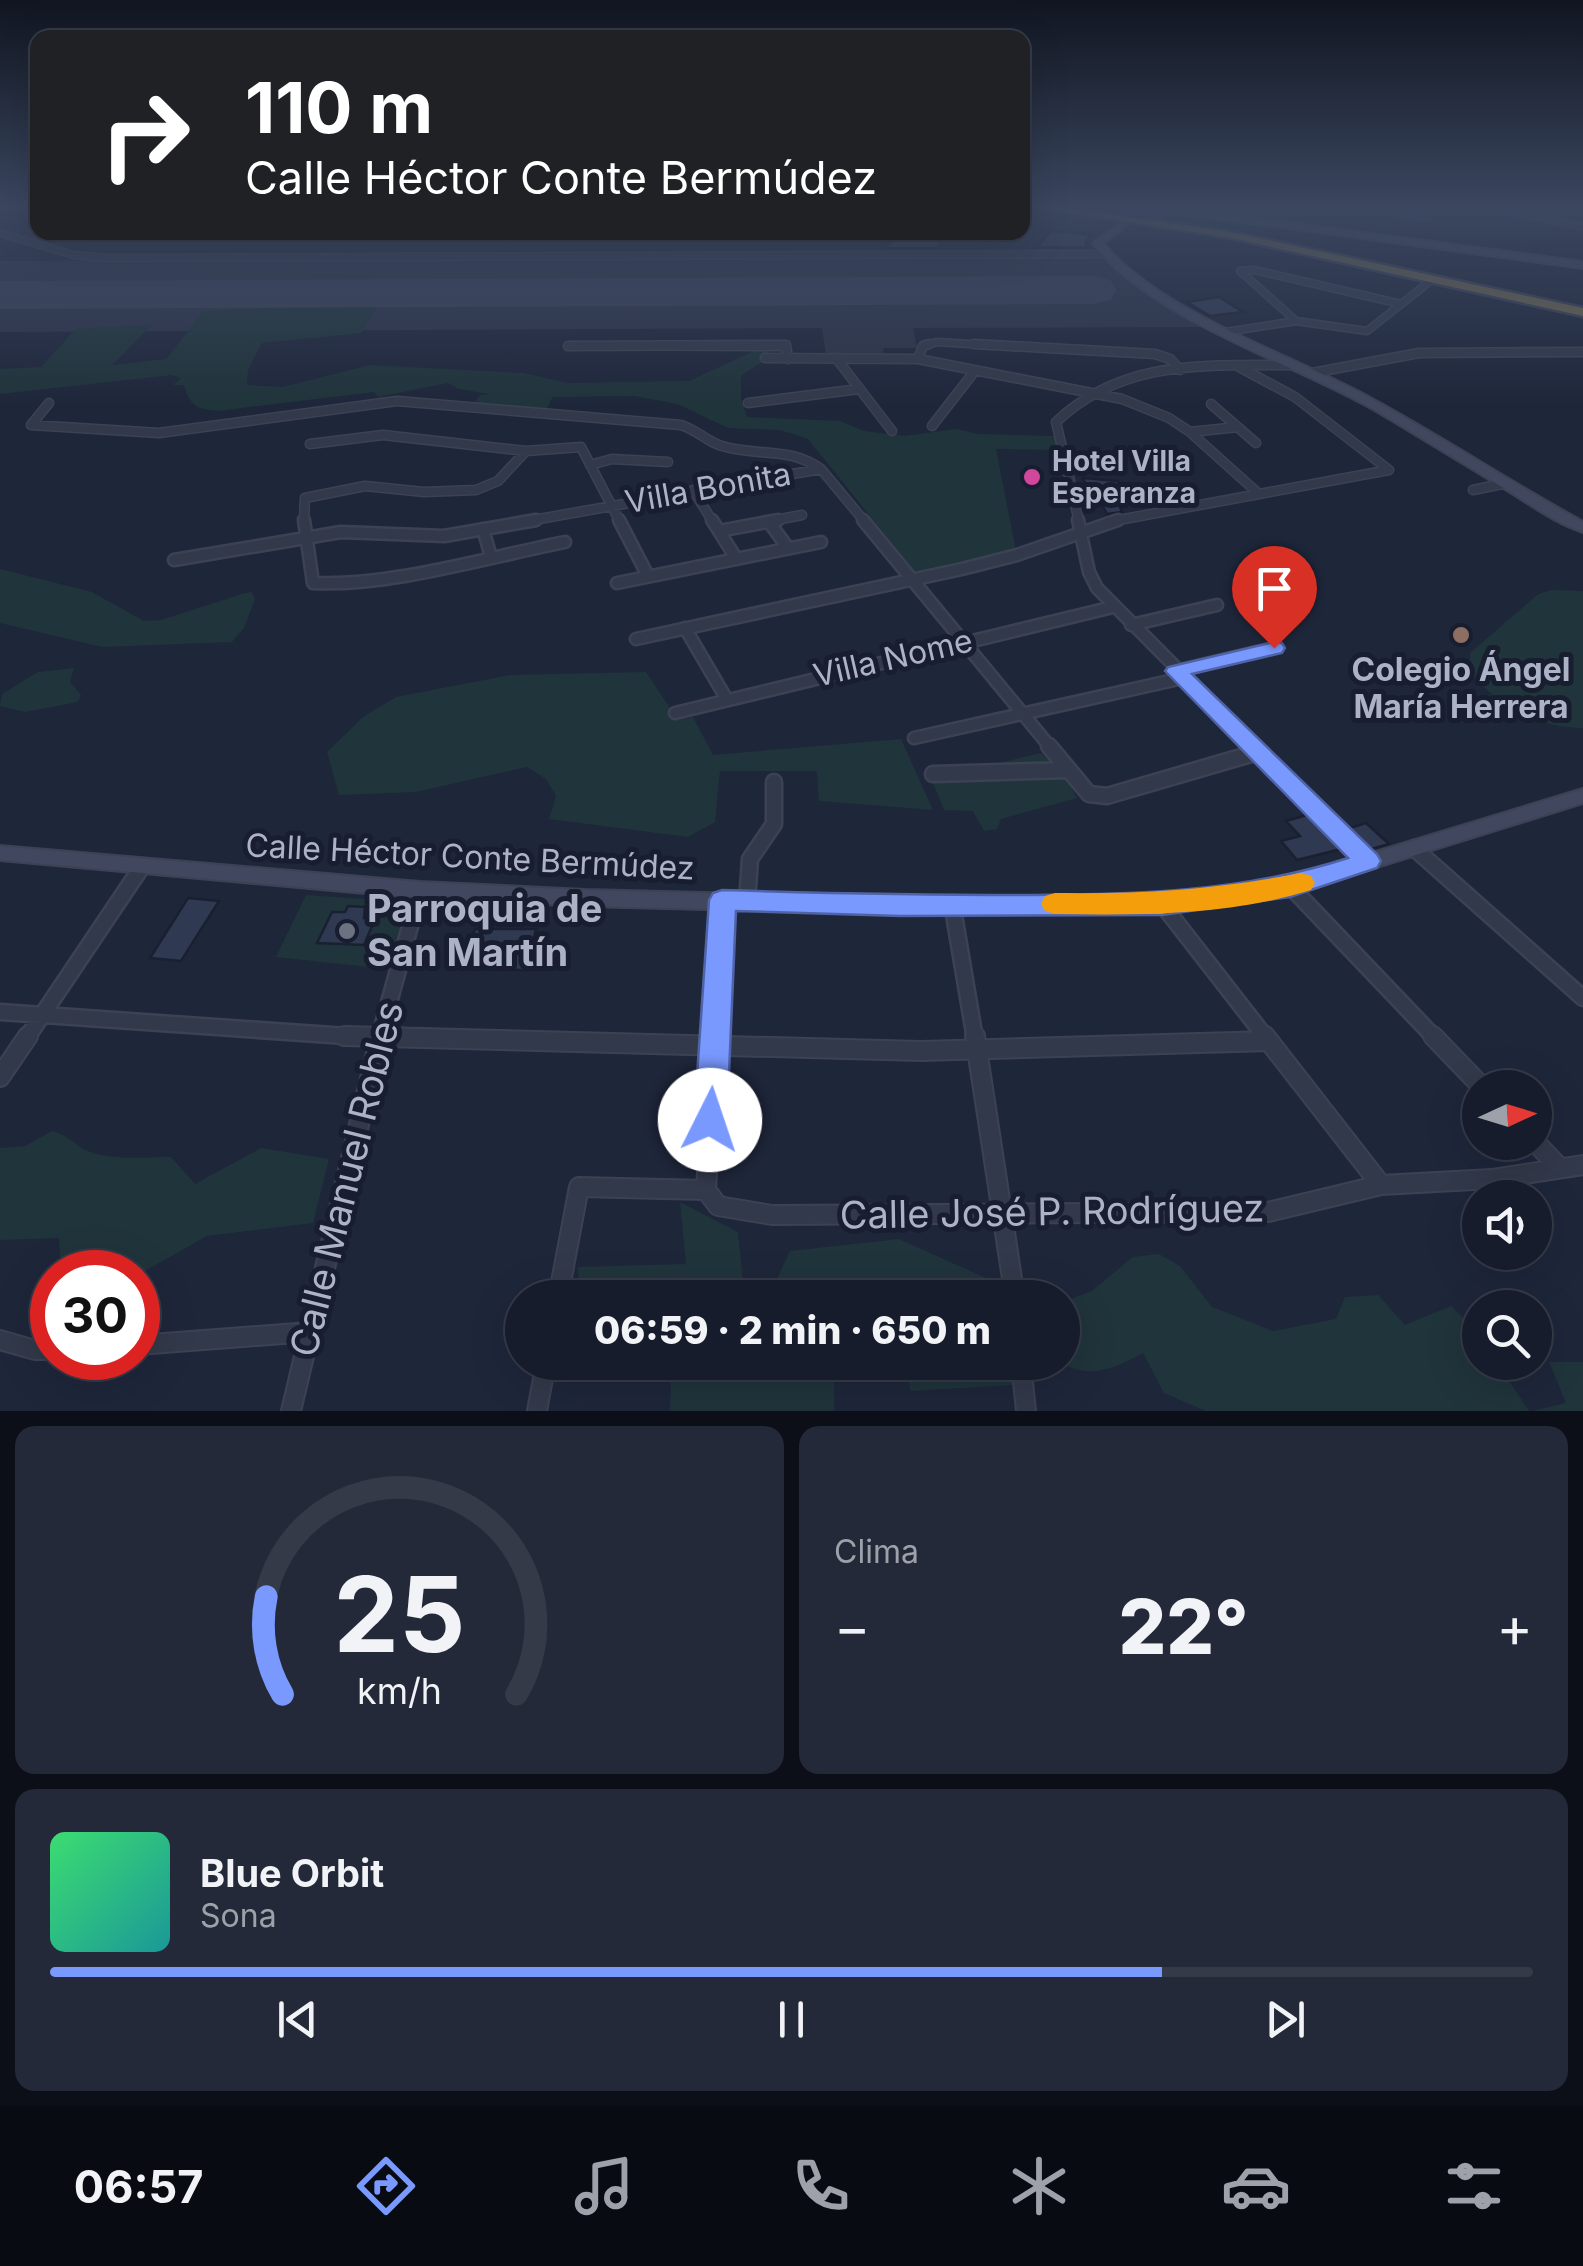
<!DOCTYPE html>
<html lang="es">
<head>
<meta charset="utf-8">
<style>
  :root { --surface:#161c2c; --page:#232938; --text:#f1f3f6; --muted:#9ea1a9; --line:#353a48; --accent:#7999ff }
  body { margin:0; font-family:Inter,sans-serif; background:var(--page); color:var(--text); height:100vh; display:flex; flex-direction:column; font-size:38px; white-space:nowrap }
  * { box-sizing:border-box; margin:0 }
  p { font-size:32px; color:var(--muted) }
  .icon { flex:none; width:55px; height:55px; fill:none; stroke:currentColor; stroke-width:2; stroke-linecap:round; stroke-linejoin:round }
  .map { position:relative; height:1411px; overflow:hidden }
  .drawer { display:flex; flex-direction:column; gap:15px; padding:15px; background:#0c0f18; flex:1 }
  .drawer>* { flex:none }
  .guide { position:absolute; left:30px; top:30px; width:1000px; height:210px; border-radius:20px; box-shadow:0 10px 40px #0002,0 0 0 2px var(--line); background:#202124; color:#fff; overflow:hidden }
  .needle { width:65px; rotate:86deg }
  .controls { position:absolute; left:1462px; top:1070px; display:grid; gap:20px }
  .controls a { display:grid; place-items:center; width:90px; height:90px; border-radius:50%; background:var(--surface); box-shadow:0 10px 40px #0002,0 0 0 2px var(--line); font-size:50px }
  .speed { position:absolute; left:30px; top:1250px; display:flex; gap:20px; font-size:50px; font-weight:700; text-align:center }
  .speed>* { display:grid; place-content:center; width:130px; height:130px; border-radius:50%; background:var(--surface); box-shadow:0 10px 40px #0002,0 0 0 2px var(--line); line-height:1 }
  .speed .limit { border:15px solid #d22; background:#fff; color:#111 }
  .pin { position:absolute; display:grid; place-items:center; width:85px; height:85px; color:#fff; margin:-102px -42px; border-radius:50% 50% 50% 0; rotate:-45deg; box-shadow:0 0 10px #0007 }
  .pin .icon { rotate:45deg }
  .me { position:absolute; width:110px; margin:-55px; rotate:4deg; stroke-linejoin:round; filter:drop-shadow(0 0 8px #0008) }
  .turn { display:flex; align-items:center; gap:35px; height:210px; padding:0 50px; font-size:45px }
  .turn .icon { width:130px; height:130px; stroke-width:2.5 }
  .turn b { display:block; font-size:70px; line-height:85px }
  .big { font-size:75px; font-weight:800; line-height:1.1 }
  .drawer .widget { flex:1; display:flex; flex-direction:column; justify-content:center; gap:15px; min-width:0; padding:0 35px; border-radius:20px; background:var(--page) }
  .drawer .dial { align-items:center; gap:0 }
  .dial svg { height:260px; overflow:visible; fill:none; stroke:var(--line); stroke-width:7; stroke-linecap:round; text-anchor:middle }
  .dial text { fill:var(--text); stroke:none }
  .song { display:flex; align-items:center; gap:30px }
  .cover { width:120px; height:120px; border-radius:15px; background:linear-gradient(135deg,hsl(140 70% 55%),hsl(180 70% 35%)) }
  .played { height:10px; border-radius:5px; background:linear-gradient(90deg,var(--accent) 75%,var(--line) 75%) }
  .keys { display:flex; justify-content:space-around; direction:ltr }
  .heat { display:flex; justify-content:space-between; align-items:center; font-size:55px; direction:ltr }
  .drawer .tiles { flex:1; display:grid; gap:15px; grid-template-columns:1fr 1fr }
  .widget:last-child { grid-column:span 2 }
  .trip { position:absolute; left:505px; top:1280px; width:575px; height:100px; border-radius:50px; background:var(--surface); box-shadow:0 10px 40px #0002,0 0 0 2px var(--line); font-weight:800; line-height:100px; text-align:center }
  .tabs { display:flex; height:160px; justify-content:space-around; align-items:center; background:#090b12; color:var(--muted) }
  .tabs .icon { width:70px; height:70px }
  .tabs .on { color:var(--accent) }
  .tabs b { font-size:45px; color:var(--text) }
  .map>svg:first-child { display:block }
</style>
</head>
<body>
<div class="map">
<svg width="1583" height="1411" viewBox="0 0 1583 1411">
  <rect width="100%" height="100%" fill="#1e263a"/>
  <path fill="#2c3347" d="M1100 256 1208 327 913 328 917 348H883L884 355 826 356 822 328 0 332V261Z"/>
  <path fill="#20343b" d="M379 303 361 333 262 343 248 370 247 385 283 387 370 365 523 373 568 383 689 381 754 351H768L771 356 741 376V398L747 417 840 421 864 431 904 436 956 429 978 434 1054 436 1059 450 996 449 1016 551 915 572 808 439 780 430 728 428 677 404 634 396 553 397 546 410 472 406 480 395 489 394 459 389 448 383 378 397 374 392 218 411C197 409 190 406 184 385H173L181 378 172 375 0 394V369L41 367 76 329 152 325 112 365 166 359 204 311Z
    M0 569 92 592 144 621 161 620 245 593 252 592 255 599 244 628 232 642 102 647 0 623Z
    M1551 590 1583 591V728C1536 728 1500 706 1469 672L1470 653 1538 594Z
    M74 668 70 682 81 695 78 702 25 712 0 706 2 694 38 672Z
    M646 672 678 720 693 717 713 755 901 739 933 810 819 801 817 771H720L715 822 688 837 549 819 556 796 546 779 527 767 416 792 339 795 327 752 363 717 396 697 510 675Z
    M1041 753 1063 773 1077 798 1001 819 997 829 984 831 973 811 944 810 928 771 986 766Z
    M306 895 407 902 388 969 276 957Z
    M52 1131C72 1137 74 1145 88 1151 112 1161 146 1157 171 1157L195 1184 261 1148 329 1159 313 1223 207 1236 138 1275 61 1272 59 1238 0 1240V1148L25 1146Z
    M680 1202 738 1232 743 1282 775 1283 790 1251 899 1239 997 1283 999 1297H579L578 1267 686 1264Z
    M1159 1254 1180 1266 1212 1307 1273 1331 1336 1319 1345 1297 1378 1295 1405 1325 1451 1306 1480 1335V1362L1528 1363 1507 1378 1529 1411H1206L1164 1393 1143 1353C1115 1368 1091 1380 1061 1363L1063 1302 1092 1291 1133 1257Z
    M1549 1362H1583V1411H1532L1566 1403Z
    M645 1363H834V1411H670L671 1383 646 1376Z
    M908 1363H1009L1012 1385 910 1391Z"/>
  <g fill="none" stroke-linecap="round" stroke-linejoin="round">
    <path fill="#384156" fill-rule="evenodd" d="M1094 276 1110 280 1117 290 1110 300 1094 304 0 309V281Z"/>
  </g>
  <path fill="#303952" stroke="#1a2031" stroke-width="2.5" d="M1051 231 1067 232 1091 235 1085 243 1088 247H1037Z
    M901 232H952L937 248H885Z
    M1219 297 1243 312 1210 316 1187 302Z
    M1083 478 1118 481 1129 499H1117L1122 512 1107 514 1099 499H1092Z
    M1307 815 1341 849 1297 860 1281 841 1300 836 1286 821Z
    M1366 823 1389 844 1371 849 1350 828Z
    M188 898 219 901 181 961 150 958Z
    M348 906 365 907 364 918 375 919 364 945 317 943 332 912H345Z
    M475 929H536L527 970 464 969Z"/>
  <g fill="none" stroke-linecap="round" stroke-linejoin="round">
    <g stroke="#3c4254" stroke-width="9">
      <path id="street-far4" d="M1385 209 1427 218
        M1500 209 1583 227
        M0 233 74 255 105 258 1104 254
        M1296 321 1240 271 1254 270 1401 304
        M1226 332 1296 321 1367 331 1433 279
        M568 346 786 347
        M923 347 936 342 1020 347"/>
    </g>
    <g stroke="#3c4254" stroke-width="11">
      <path id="street-far3" d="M974 344 1155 354 1170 359 1180 370
        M568 346 786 345 788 359
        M765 358 918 359 1122 399 1169 418 1190 432 1259 494
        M836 358 892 431
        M918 359 923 346 929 344
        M1312 373 1419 353 1583 352
        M49 403 31 425 159 433 397 401 681 425C697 430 709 443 722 446 758 457 789 446 821 469
        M748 403 859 389
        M1211 404 1256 443
        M932 426 974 372
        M1190 432 1238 427
        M310 444 383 435 526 451 581 447 620 522
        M1064 456 1056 422C1124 358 1206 366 1293 365
        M590 465 612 459 668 462
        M1067 467 1079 522
        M693 490 713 522
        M1473 490 1507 483
        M304 522 305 498 365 486 424 492 476 490 498 481 526 451
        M522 522 821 469 865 522
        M765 522 802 515
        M1108 522 1389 470 1295 397 1239 367"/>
    </g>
    <g stroke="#3c4254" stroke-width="15">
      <path id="street-far2" d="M304 520 313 583C389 587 489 557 565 542
        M619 520 648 576
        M712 520 736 558
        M863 520 1051 748
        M1078 520 1089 572 1097 588 1256 748
        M769 522 788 548
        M483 529 491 557
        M719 531 778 520
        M174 560 341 532 444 536 536 520
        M617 583 821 542
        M1131 625 1217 605
        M685 628 726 698
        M636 639 962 569 1017 555 1118 520
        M1176 671 1274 648
        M675 713 1113 607
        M914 738 1183 678"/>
    </g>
    <g stroke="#3c4254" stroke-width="19">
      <path id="street-far1" d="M1049 746 1089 794 1107 796 1258 752
        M1253 746 1368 861
        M933 774 1068 770
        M1414 848 1583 998
        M1290 886 1436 1039
        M747 902 750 859 774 824V782
        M952 903 975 1039
        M1162 904 1267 1039
        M0 1012 389 1039
        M26 1039 141 868
        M379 1039 420 890
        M715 1039 723 900"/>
    </g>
    <g stroke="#3c4254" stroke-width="22">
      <path id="street" d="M344 1036 921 1051 1269 1041
        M975 1036 1015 1298
        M1265 1036 1381 1185
        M1433 1036 1483 1088
        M0 1077 28 1036
        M1535 1142 1560 1168
        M706 1190 718 1206 772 1215 1268 1212 1381 1185 1492 1179 1583 1165
        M706 1190 715 1036
        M558 1298 579 1187 706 1190
        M0 1340 35 1350H52
        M138 1345 310 1332
        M1021 1362 1026 1411
        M291 1411 380 1036
        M537 1411 546 1362"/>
    </g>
    <g stroke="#3c4254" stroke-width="4">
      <path id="secondary" d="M1162 209H1186L1583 262V268L1169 212 1154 220H1148V216Z
        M1128 217 1135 219 1103 243C1160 313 1293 355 1372 399 1444 438 1512 483 1583 522V532C1557 524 1533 506 1510 492 1464 464 1419 436 1373 409 1289 361 1151 319 1093 243Z
        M1583 789V803L1290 894 1162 912 900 914 585 906 420 898 0 860V846L420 882 585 890 900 898 1162 896 1290 878Z"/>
    </g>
    <g stroke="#3a4052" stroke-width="5">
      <path id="highway" d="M1048 209H1072L1231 232 1583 308V316L1231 238Z"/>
    </g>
    <use href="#street-far4" stroke="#32394a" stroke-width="6"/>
    <use href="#street-far3" stroke="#32394a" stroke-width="8"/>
    <use href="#street-far2" stroke="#32394a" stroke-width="10"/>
    <use href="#street-far1" stroke="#32394a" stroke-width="14"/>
    <use href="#street" stroke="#32394a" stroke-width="18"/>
    <use href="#secondary" fill="#40475e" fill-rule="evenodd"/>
    <use href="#highway" fill="#71694e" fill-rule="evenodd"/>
  </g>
  <linearGradient id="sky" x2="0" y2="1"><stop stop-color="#101520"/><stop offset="0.51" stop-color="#3b4760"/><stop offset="1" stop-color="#3b4760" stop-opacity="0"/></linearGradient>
  <rect width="1583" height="406" fill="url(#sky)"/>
  <path fill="#7999ff" stroke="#4f63a6" stroke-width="2.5" d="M1274 642 1282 643 1285 648 1282 653 1192 674 1377 854 1381 861 1377 868 1290 897 1162 915 900 916 736 911 727 1120 722 1130 710 1134 699 1130 694 1120 709 900 713 893 722 890C822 893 922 895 1022 895 1135 894 1239 893 1348 858L1165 671 1168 667Z"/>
  <path fill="#f59e0b" d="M1301 873 1311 876 1315 883 1311 890C1227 916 1141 915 1055 914L1045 911 1041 904 1045 896 1055 893C1144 894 1213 890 1301 873Z"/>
  <circle fill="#d1479c" stroke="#181e2f" stroke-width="4" cx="1032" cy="477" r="10"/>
  <circle fill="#8d6e63" stroke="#181e2f" stroke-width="4" cx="1461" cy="635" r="10"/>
  <circle fill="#6b7280" stroke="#181e2f" stroke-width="4" cx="347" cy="931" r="10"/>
  <g text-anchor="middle" stroke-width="10" stroke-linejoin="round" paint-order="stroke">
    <g font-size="28" font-weight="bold" fill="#acb3c7" stroke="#181e2f" text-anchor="start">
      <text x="1052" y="471">Hotel Villa<tspan x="1052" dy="32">Esperanza</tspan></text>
    </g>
    <g font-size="32" fill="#acb3c7" stroke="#181e2f">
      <text transform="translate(708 488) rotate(-10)" y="11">Villa Bonita</text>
      <text transform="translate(893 658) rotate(-13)" y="11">Villa Nome</text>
      <text transform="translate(470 857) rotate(3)" y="11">Calle Héctor Conte Bermúdez</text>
    </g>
    <g font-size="32" font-weight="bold" fill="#acb3c7" stroke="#181e2f">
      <text x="1461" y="681">Colegio Ángel<tspan x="1461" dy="37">María Herrera</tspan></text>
    </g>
    <g font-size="38" font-weight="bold" fill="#acb3c7" stroke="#181e2f" text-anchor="start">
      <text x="367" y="922">Parroquia de<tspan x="367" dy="44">San Martín</tspan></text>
    </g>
    <g font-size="38" fill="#acb3c7" stroke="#181e2f">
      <text transform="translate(347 1179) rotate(-76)" y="13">Calle Manuel Robles</text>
      <text transform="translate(1052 1212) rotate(-1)" y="13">Calle José P. Rodríguez</text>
    </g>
  </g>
</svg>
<div class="controls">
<a><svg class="needle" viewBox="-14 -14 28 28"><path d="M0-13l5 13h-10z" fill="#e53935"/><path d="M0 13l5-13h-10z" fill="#9ea1a9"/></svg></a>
<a><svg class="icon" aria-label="sound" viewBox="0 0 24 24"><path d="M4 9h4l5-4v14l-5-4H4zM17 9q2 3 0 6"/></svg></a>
<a><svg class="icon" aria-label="search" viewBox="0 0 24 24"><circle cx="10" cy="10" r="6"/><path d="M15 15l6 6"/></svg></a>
</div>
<div class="speed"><div class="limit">30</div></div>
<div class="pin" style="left:1274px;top:648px;background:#d93025"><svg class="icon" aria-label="arrive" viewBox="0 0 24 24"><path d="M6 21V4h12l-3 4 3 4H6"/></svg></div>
<svg class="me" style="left:710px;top:1120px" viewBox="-20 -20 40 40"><circle r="19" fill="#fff"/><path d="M0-13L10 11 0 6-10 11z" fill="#7999ff"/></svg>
<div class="trip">06:59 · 2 min · 650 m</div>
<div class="guide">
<div class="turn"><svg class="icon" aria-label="right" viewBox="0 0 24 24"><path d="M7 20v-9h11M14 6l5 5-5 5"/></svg><div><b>110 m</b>Calle Héctor Conte Bermúdez</div></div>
</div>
</div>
<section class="drawer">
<div class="tiles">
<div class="widget dial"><svg viewBox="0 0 100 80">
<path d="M14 69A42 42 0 1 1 86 69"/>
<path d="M14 69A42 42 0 0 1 9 39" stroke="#7999ff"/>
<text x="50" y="56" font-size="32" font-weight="700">25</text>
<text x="50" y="72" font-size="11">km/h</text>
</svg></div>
<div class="widget"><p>Clima</p>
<div class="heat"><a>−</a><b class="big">22°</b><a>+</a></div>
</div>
<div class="widget">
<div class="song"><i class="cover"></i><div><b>Blue Orbit</b><p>Sona</p></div></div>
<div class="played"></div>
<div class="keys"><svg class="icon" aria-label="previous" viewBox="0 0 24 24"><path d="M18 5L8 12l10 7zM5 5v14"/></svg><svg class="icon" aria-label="pause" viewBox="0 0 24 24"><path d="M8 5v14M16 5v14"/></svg><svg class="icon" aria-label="next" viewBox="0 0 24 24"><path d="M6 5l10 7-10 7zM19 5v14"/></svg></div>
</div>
</div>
</section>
<nav class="tabs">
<b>06:57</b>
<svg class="icon on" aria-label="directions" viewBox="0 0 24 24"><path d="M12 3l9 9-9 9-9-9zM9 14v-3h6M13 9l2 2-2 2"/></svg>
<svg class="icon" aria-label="music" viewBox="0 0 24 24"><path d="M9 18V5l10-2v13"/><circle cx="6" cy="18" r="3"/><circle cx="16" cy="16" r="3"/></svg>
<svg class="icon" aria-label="phone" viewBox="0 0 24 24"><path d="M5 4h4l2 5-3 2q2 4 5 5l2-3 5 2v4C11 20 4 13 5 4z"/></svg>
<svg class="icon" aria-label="climate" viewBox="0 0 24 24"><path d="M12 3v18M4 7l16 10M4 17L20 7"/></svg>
<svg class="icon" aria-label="car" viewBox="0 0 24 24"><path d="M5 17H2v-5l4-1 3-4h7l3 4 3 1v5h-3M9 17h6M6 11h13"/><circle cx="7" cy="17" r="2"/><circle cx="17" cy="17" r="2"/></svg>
<svg class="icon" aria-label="filters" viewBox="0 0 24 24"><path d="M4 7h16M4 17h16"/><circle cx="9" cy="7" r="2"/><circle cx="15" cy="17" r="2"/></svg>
</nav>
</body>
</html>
